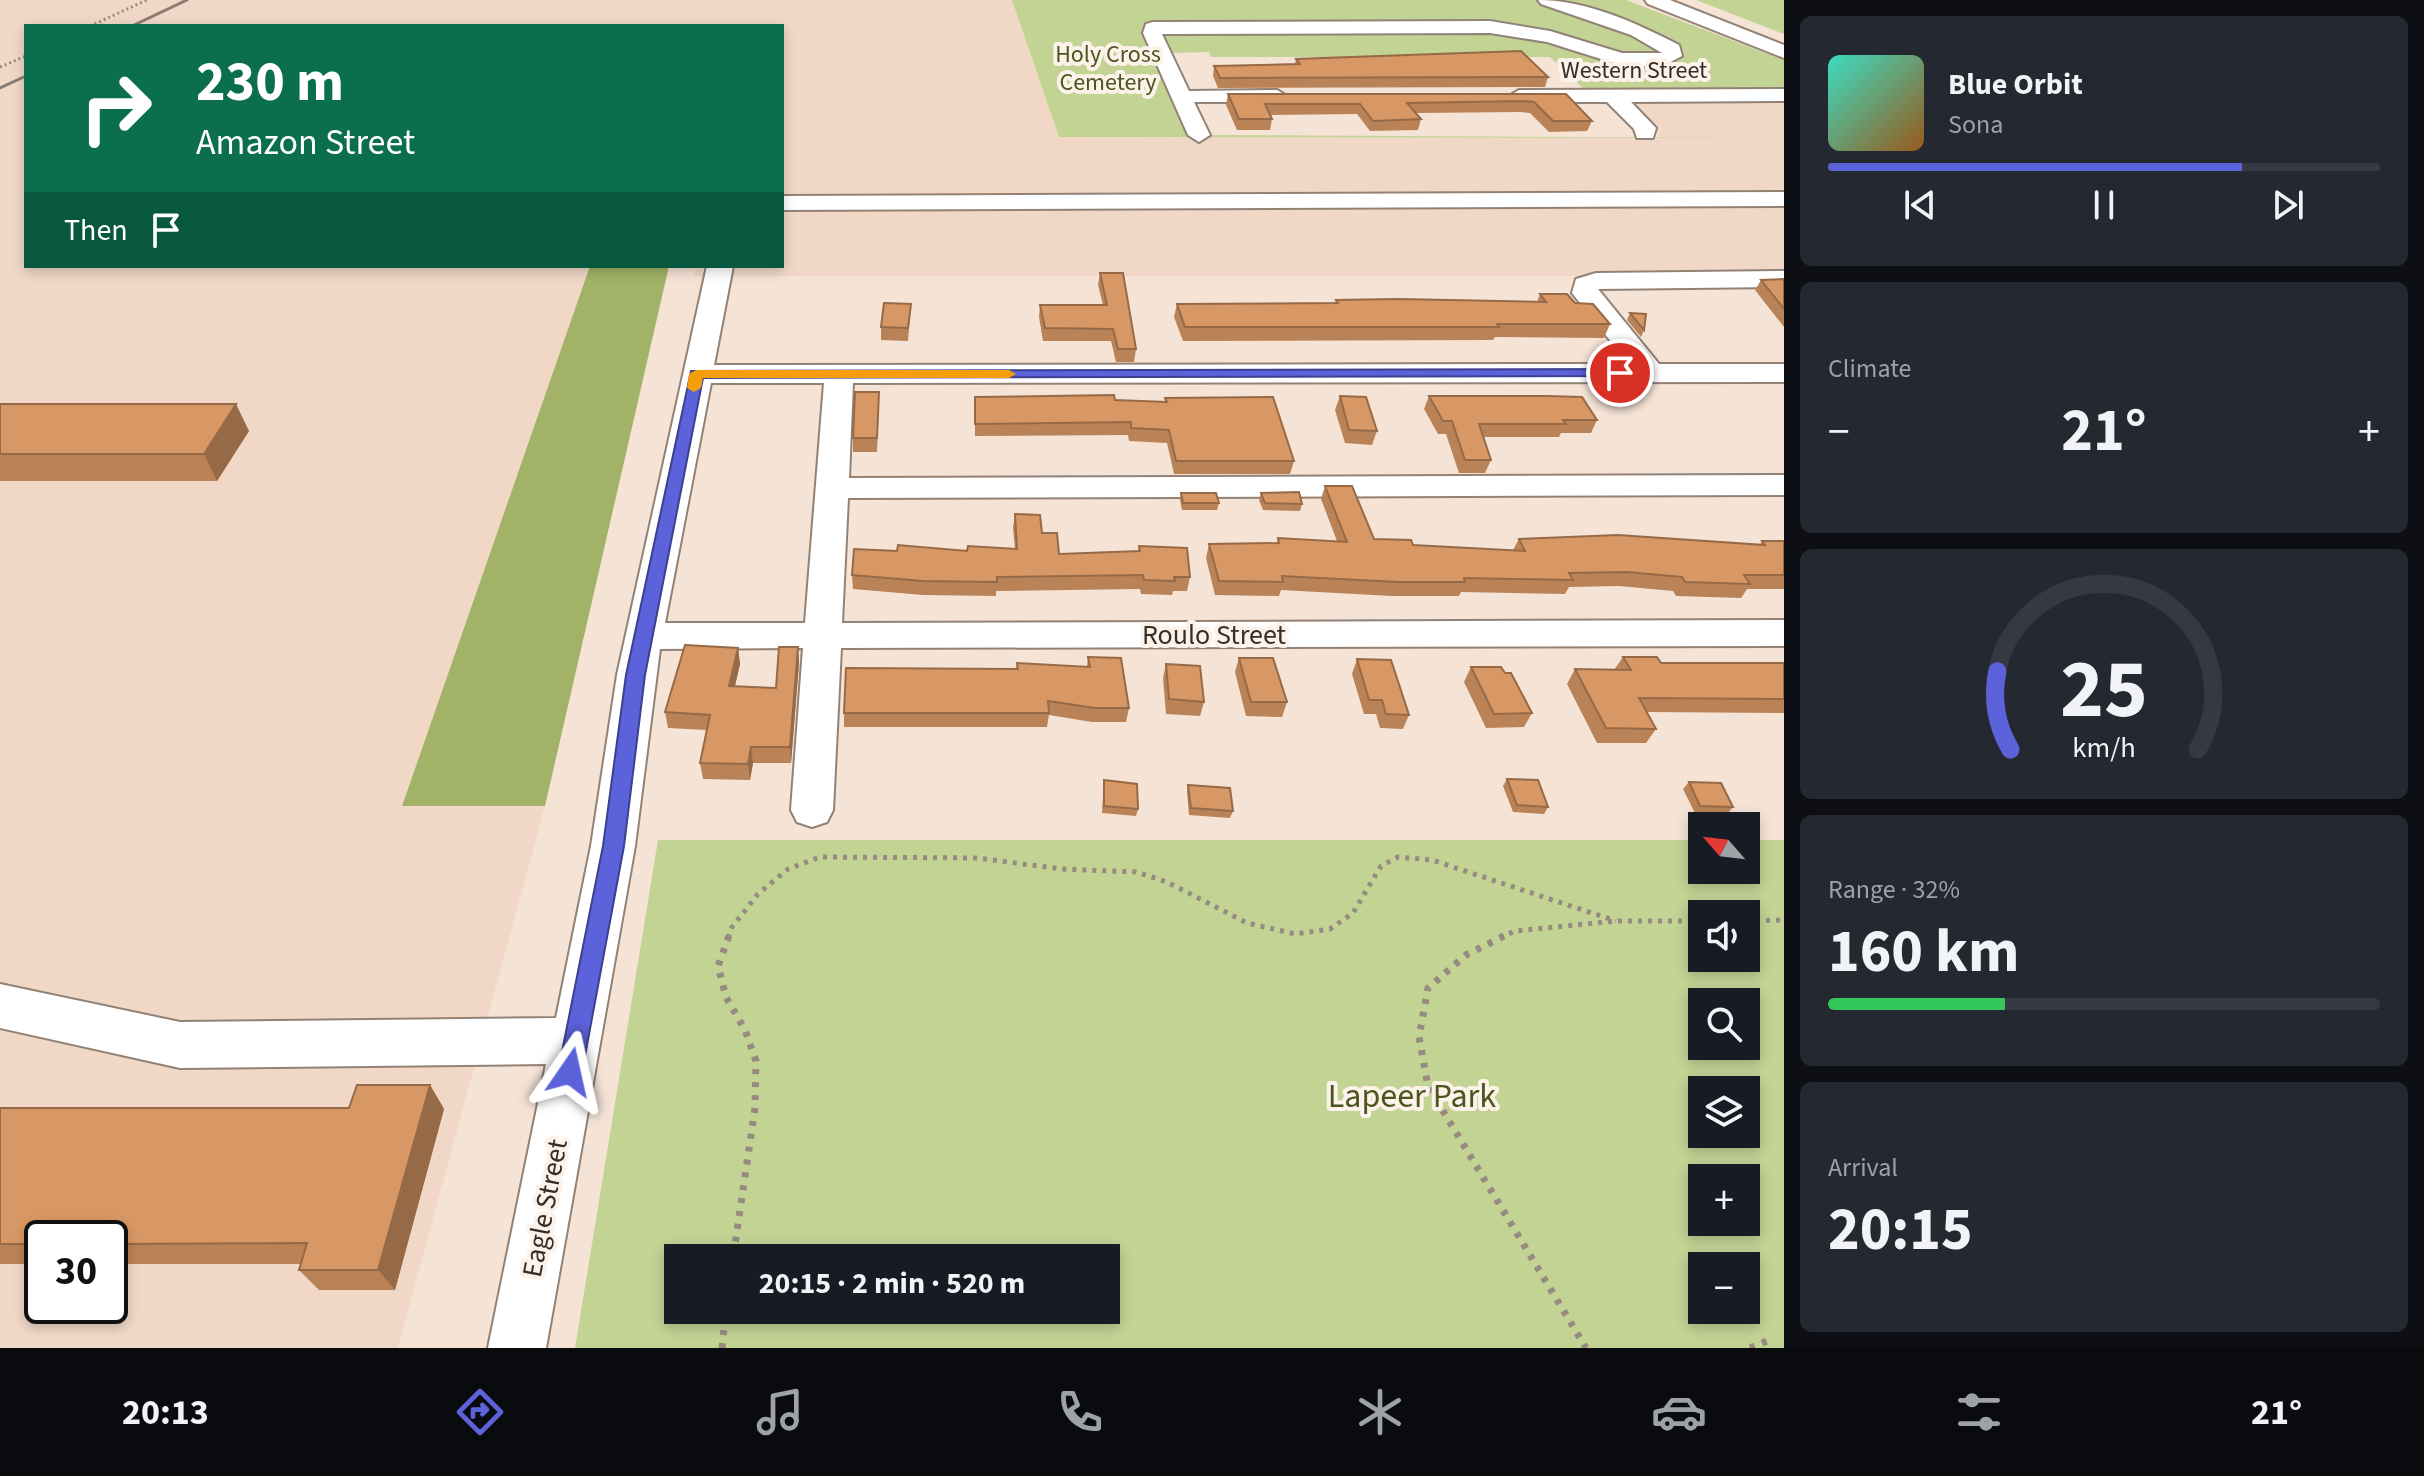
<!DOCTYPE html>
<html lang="en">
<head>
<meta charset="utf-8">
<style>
  :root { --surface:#171b24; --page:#242831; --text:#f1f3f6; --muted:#9ea1a6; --line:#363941; --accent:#5c62da }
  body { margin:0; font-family:"Source Sans 3",sans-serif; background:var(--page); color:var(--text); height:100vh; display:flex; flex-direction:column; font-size:30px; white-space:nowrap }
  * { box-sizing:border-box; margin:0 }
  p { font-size:26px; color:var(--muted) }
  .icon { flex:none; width:44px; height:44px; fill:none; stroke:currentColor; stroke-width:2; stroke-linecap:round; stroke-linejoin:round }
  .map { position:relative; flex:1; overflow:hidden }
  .details { display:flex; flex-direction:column; gap:16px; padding:16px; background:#0d0f14; width:640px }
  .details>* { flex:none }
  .top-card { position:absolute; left:24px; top:24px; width:760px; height:244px; border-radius:0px; box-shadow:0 4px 12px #0003; background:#0b6e4f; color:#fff; overflow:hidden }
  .needle { width:52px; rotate:298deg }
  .fabs { position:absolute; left:1688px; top:812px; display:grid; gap:16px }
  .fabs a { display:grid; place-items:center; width:72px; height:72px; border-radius:0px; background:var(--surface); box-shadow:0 4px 12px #0003; font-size:40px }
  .speed { position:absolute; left:24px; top:1220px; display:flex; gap:16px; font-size:40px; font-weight:700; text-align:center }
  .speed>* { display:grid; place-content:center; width:104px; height:104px; border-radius:50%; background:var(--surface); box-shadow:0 4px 12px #0003; line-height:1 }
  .speed .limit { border:4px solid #111; border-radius:12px; background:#fff; color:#111 }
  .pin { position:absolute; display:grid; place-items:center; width:68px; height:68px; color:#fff; margin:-34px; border:4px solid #fff; border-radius:50%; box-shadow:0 2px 8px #0007 }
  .me { position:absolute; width:88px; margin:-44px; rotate:11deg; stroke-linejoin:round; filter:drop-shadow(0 0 6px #0008) }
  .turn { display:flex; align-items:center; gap:28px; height:168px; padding:0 40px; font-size:36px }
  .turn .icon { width:104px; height:104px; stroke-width:2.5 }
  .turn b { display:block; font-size:56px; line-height:68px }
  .then { display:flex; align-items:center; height:76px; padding:0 40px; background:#0003; gap:16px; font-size:30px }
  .big { font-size:60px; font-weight:700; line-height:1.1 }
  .details .tile { flex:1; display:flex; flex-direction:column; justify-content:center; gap:12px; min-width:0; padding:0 28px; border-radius:12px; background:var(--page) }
  .details .dial { align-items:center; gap:0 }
  .dial svg { height:208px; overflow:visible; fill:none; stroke:var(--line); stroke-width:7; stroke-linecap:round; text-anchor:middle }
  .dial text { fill:var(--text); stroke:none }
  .song { display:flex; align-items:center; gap:24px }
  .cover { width:96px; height:96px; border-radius:12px; background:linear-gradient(135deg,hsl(170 70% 55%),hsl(30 70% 35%)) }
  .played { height:8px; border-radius:4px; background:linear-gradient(90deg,var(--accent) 75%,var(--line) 75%) }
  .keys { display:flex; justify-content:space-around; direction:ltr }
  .heat { display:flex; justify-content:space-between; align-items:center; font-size:44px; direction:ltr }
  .charge { height:12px; border-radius:6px; background:linear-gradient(90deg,#34c759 32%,var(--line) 0) }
  .trip { position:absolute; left:664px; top:1244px; width:456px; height:80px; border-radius:0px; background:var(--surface); box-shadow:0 4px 12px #0003; font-weight:700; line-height:80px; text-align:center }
  .menu { display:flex; height:128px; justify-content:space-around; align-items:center; background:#090b0e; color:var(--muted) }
  .menu .icon { width:56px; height:56px }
  .menu .active { color:var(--accent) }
  .menu b { font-size:36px; color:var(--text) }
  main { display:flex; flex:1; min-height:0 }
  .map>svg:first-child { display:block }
</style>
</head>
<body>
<main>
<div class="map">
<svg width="1784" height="1348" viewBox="0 0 1784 1348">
  <rect width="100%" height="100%" fill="#f5e3d6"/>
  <path fill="#f1d8c6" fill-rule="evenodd" d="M0 0H1012L1059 137 1661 138 1630 102H1784V276H694L696 266H782V26H26V266H590L402 805 545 806 398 1348H0ZM42 1238H110V1306H42Z"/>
  <path fill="#c3d394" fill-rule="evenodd" d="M1012 0H1626L1784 60V90H1585L1550 57H1211L1209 52 1173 53 1211 135 1784 138 1059 137Z
    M1696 0H1784V34Z
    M658 840H1702V870H1746V840H1784V1348H575ZM1702 914H1746V958H1702ZM1702 1002H1746V1046H1702ZM1746 1090V1134H1702V1090ZM1746 1178V1222H1702V1178ZM678 1258H1106V1310H678ZM1702 1266H1746V1310H1702Z"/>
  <path fill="#a2b367" d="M590 266H669L545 806H402Z"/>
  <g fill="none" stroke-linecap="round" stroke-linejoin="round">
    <g stroke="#928276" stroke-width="4">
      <path id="minor" d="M1538 0C1587 0 1636 23 1679 45L1682 56 1661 67 1620 65 1547 42 1490 33 1162 34 1189 91 1277 90 1287 96 1277 102H1194L1210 135 1199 142 1188 135 1143 33 1146 24 1153 22 1490 21 1550 31 1622 53H1662L1631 35 1541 4Z
        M1645 0H1670L1784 45V58L1648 4Z
        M1784 89V101L1631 102 1656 128 1653 138H1637L1634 129 1607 102H1519L1509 96 1519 90Z
        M1784 192V206L782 210V196Z
        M707 266H733L714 365 1629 364 1572 293 1576 279 1596 273 1784 271V287L1598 289 1659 364H1784V382L853 383 849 478 1784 475V495L848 498 842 623 1784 620V646L841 648 833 810 827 822 812 827 797 822 791 810 803 648 660 649 635 846 546 1348H488L546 1064 180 1068 0 1028V984L180 1022 556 1018 591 846 617 675ZM711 383H824L805 623H665Z"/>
    </g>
    <path stroke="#978a81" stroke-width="3" stroke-dasharray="2 3" stroke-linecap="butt" d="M90 26 147 0
      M0 67 26 56"/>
    <path stroke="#978a81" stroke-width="5" stroke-dasharray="4 6" stroke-linecap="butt" d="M1746 921 1784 920
      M728 938 732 927 758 894 788 869 820 857 977 858 1062 869 1136 872 1167 882 1247 923 1295 934 1330 929 1353 913 1381 866 1398 857 1432 860 1616 921
      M1500 938 1515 931 1616 921H1702"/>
    <path stroke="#978a81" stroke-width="7" stroke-dasharray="5 8" stroke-linecap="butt" d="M729 936 718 966 726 997 745 1030 756 1061 755 1108 733 1258
      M1504 936 1466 955 1428 988 1419 1037 1428 1086 1586 1348
      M722 1348 726 1310
      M1750 1348 1767 1341"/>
    <use href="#minor" fill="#fff" fill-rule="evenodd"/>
    <path stroke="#887c74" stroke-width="3" d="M132 26 187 0
      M0 88 26 76"/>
  </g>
  <path fill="#ba8357" d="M1296 59 1548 77 1545 87 1218 88 1213 76 1214 66 1295 64Z
    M1228 94H1566L1592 121 1587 131 1549 132 1530 113 1520 112 1416 113 1421 119 1418 130 1370 131 1357 114 1270 115 1272 119 1270 130H1237L1226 105Z
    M1100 273 1136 349 1134 362H1116L1111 341H1043L1039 317 1040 305H1103L1098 285Z
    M1784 279V327L1755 290 1761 280Z
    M1540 294 1575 303 1610 324 1604 338 1495 337 1493 340 1183 341 1174 317 1177 304 1335 303 1336 300 1537 302Z
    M911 304 908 341 881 340V327Z
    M1630 313 1644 330 1641 337 1627 320Z
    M1340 396 1377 431 1372 445 1345 443 1335 410Z
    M1429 396 1597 420 1591 433H1561L1559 437H1483L1491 460 1485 473H1459L1446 434H1438L1424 409Z
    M975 397 1115 400 1165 402V398L1294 461 1290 474H1174L1167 443 1129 441 1128 435 975 436Z
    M0 404 249 431 217 481H0Z
    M879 406 877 452H853V438Z
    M1325 486 1374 539 1413 545 1513 550 1519 539 1760 545 1762 541H1784V589H1747L1741 598 1676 596 1673 591 1619 586 1569 587 1565 594 1461 592 1459 596H1392L1281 590 1279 596 1215 595 1206 558 1209 544 1277 543 1278 538 1337 541 1321 499Z
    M1181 493 1219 503 1217 510H1182L1180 500Z
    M1261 493 1302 504 1300 511 1263 510 1259 500Z
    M1015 514 1042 533 1059 554 1138 551 1139 546 1190 577 1187 591H1173L1172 595 1141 594 1140 589 996 591V596L923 595 853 589 852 575 897 551 1015 549 1013 528Z
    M798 647 799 663 791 763H753L750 780 703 779 700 763 707 730 668 728 665 712 738 648 740 664 735 686 776 688Z
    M1088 657 1129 708 1126 722H1092L1049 715 1047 727H844V713L1016 669 1017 663 1087 667Z
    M1623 657 1661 663H1784V713L1646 712 1656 729 1646 743H1597L1567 684 1575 669 1614 670Z
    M1239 658 1287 702 1282 717 1246 716 1235 672Z
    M1357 659 1409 715 1403 729 1380 728 1376 714H1364L1352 674Z
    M1166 664 1204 702 1200 716 1166 714 1163 678Z
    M1471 667 1505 673 1532 713 1524 727 1486 728 1464 682Z
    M1507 779 1548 807 1544 814 1513 812 1503 786Z
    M1104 780 1138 809 1136 816 1102 813Z
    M1689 782 1733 807 1727 814 1695 813 1683 789Z
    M1188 785 1233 811 1230 818 1189 815 1187 792Z
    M430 1085 444 1109 395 1290H319L299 1270 301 1264H110V1238H42V1264H0V1108H349Z"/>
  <path fill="#976a47" d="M236 404 249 431 217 481 204 454Z
    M798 647 799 663 791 763 790 747Z
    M738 648 740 664 731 702 729 686Z
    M751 747 753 763 750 780 748 764Z
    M430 1085 444 1109 395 1290 378 1270Z"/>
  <path fill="#d89865" stroke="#976a47" stroke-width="2" d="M1521 51 1548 77 1220 78 1214 66 1300 64 1296 59Z
    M1228 94H1566L1592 121H1553L1534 102 1524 101 1407 103 1421 119 1373 121 1360 104H1265L1272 119H1239Z
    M1100 273H1123L1136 349H1118L1113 329 1045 328 1040 305H1107Z
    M1784 279V309L1761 280Z
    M1540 294H1567L1575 303 1593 304 1610 324H1497L1499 327H1185L1177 304 1338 303 1336 300 1398 299 1546 302Z
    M884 303 911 304 908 328 881 327Z
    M1630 313 1646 314 1644 330Z
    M855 392H879L877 438H853Z
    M1114 395 1115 400 1167 402 1165 398 1273 397 1294 461H1176L1169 430 1131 428V422L975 424V397Z
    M1340 396 1366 397 1377 431 1349 430Z
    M1429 396H1547L1582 397 1597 420H1563L1566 424H1479L1491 460H1465L1452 421H1443Z
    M0 404H236L204 454H0Z
    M1325 486H1352L1374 539 1411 540 1413 545 1525 551 1519 539 1618 535 1765 545 1762 541H1784V575H1744L1750 584 1685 582 1682 577 1627 572 1569 573 1573 580 1464 578 1465 582H1398L1282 576 1283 582 1219 581 1209 544 1279 543 1278 538 1347 542Z
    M1299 492 1302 504 1265 503 1261 493Z
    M1181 493H1216L1219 503H1183Z
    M1015 514 1040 515 1042 533H1057L1059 554 1140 551 1139 546 1187 548 1190 577H1174L1175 581 1144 580 1143 575 997 577V582L923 581 852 575 854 549 897 551 898 545 967 551 968 546 1017 549Z
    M685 645 738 648 729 686 776 688 779 647H798L790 747H751L748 764 700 763 710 715 665 712Z
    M1088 657 1121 658 1129 708H1095L1048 701 1049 713H844L846 668 1018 669 1017 663 1090 667Z
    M1623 657H1657L1661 663H1784V699L1639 698 1656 729 1606 728 1575 669 1631 670Z
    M1239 658H1273L1287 702H1251Z
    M1357 659 1391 660 1409 715 1386 714 1382 700H1369Z
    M1166 664 1200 666 1204 702 1169 699Z
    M1471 667H1501L1505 673H1511L1532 713 1494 714Z
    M1507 779 1538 780 1548 807 1517 805Z
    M1104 780 1137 784 1138 809 1104 806Z
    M1689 782 1721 783 1733 807 1700 806Z
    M1188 785 1230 788 1233 811 1191 808Z
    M357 1085H430L378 1270H299L307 1243 110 1244V1238H42V1244H0V1108H349Z"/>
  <path fill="#5c62da" stroke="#3c408e" stroke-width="2" d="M1620 369 1627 373 1625 376 703 378 645 675 624 846 582 1072 578 1080 570 1084 561 1080 558 1072 603 846 626 675 691 371Z"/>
  <path fill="#f59e0b" d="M696 370H1009L1016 374 1009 378H703L701 388 694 392 687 388 689 374Z"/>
  <g text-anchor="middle" stroke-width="8" stroke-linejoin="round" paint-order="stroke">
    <g font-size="24" fill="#4b561f" stroke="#fdf2ea">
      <text x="1108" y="62">Holy Cross<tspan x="1108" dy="28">Cemetery</tspan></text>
    </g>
    <g font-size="24" fill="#342d28" stroke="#fdf2ea">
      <text x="1634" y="78">Western Street</text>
    </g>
    <g font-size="28" fill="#342d28" stroke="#fdf2ea">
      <text x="1214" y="644">Roulo Street</text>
      <text transform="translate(544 1208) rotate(-79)" y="10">Eagle Street</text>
    </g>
    <g font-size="34" fill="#4b561f" stroke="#fdf2ea">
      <text x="1412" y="1107">Lapeer Park</text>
    </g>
  </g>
</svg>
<div class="fabs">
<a><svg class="needle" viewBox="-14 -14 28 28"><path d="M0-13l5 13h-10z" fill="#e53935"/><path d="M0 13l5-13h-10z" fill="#9ea1a6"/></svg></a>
<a><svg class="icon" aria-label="sound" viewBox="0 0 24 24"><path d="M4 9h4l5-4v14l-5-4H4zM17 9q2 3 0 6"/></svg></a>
<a><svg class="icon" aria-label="search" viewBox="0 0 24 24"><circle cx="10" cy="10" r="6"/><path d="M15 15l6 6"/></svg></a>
<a><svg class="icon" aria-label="layers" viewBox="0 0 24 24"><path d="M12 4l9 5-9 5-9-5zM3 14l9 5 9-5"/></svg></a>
<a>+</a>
<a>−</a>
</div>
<div class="speed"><div class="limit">30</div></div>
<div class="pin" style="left:1620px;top:373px;background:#d93025"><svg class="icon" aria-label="arrive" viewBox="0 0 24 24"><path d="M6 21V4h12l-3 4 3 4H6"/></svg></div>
<svg class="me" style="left:570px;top:1072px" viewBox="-20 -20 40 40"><path d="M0-17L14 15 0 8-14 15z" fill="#5c62da" stroke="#fff" stroke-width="4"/></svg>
<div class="trip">20:15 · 2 min · 520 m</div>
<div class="top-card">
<div class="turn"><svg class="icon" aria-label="right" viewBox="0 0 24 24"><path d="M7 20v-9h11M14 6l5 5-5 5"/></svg><div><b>230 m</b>Amazon Street</div></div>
<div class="then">Then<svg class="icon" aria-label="arrive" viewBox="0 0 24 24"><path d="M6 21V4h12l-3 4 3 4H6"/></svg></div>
</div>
</div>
<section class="details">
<div class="tile">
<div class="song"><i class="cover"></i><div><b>Blue Orbit</b><p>Sona</p></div></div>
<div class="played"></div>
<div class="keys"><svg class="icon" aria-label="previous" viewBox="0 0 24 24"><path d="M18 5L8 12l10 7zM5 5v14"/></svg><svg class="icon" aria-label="pause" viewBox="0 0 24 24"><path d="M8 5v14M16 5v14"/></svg><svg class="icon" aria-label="next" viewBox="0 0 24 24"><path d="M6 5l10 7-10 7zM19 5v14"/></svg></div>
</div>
<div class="tile"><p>Climate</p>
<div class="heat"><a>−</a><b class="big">21°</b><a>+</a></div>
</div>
<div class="tile dial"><svg viewBox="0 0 100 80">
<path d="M14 69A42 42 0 1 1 86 69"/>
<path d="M14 69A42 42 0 0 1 9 39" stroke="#5c62da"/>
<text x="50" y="56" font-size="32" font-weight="700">25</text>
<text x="50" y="72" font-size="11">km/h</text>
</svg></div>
<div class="tile"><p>Range · 32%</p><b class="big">160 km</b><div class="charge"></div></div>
<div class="tile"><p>Arrival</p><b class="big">20:15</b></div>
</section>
</main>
<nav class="menu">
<b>20:13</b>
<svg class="icon active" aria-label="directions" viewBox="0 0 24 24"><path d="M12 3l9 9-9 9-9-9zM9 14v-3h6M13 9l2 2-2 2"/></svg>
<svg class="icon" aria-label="music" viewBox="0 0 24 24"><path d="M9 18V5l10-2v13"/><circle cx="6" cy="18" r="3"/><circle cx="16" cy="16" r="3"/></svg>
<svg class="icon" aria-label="phone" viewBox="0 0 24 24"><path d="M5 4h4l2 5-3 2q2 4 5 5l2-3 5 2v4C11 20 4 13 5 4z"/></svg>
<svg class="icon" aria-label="climate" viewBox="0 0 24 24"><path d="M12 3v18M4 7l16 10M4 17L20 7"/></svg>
<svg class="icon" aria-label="car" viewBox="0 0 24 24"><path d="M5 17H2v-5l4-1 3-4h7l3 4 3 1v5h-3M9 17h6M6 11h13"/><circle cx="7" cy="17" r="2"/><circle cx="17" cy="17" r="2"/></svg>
<svg class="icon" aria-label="filters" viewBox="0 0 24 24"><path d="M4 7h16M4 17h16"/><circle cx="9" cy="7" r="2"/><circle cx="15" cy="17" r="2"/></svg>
<b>21°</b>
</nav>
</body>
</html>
